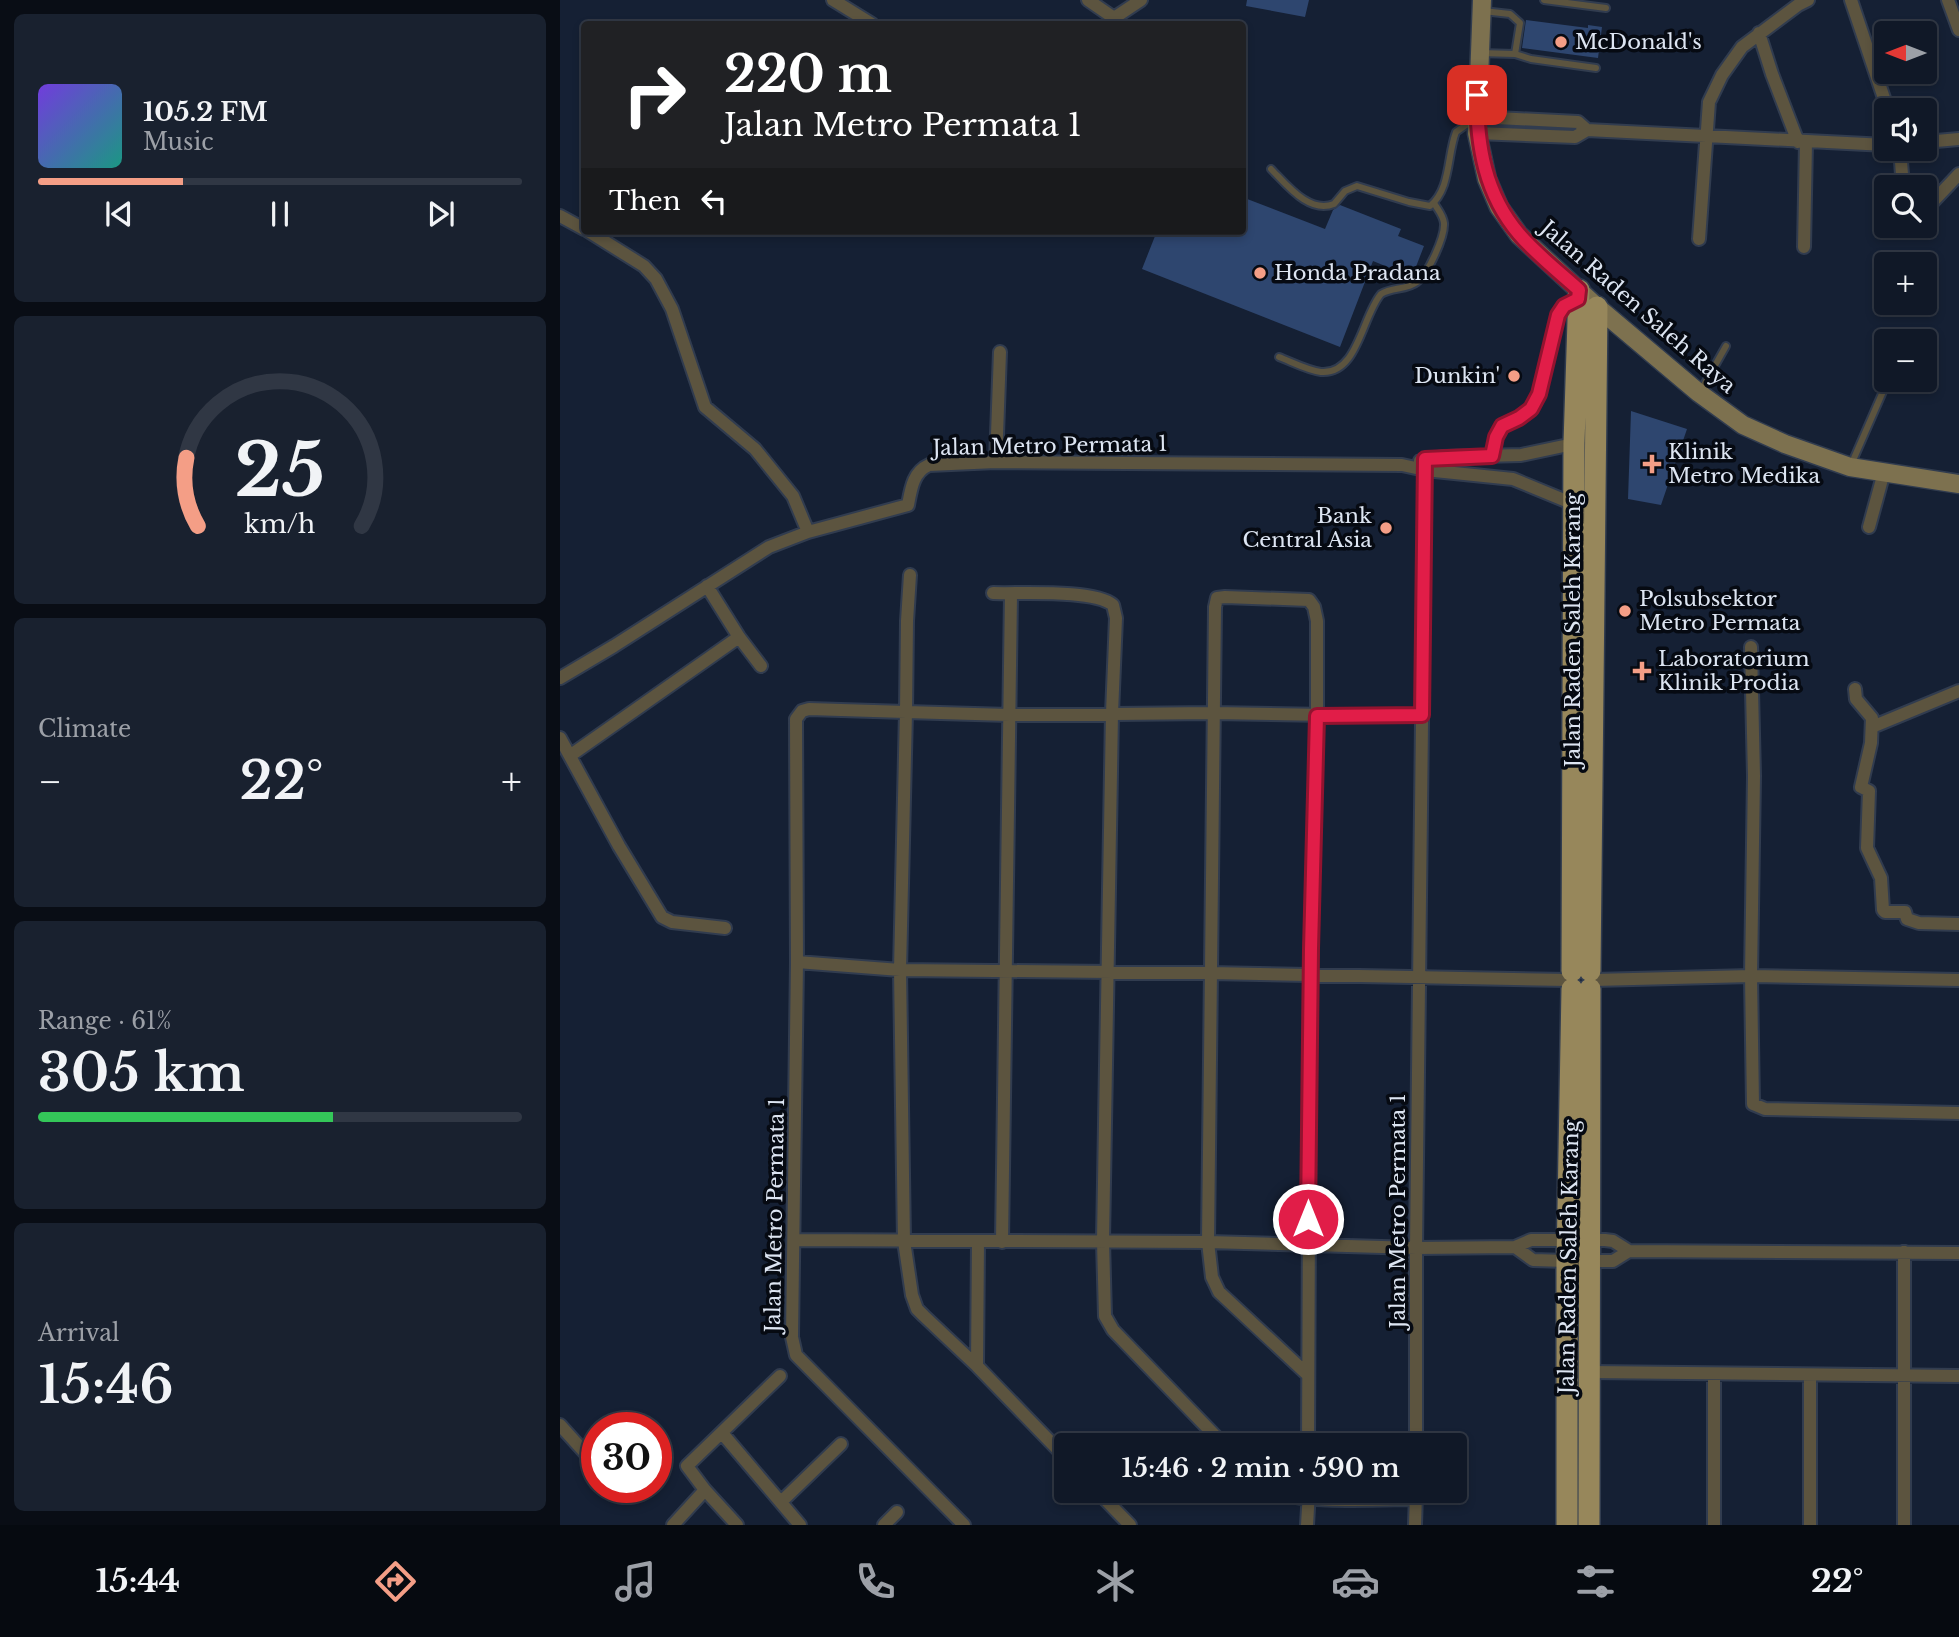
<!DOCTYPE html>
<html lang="en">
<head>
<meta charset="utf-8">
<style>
  :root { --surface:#101827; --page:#19212f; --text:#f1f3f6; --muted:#9ca0a7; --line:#303744; --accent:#f49e86 }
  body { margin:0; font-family:"Libre Baskerville",serif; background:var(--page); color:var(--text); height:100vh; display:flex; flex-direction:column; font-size:26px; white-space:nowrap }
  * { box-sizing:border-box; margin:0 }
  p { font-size:23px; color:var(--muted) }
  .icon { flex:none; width:38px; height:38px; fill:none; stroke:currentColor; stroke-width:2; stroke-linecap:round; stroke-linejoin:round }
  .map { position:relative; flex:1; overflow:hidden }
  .panel { display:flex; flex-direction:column; gap:14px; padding:14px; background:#090d15; width:560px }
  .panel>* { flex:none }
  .top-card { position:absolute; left:21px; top:21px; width:665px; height:214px; border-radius:7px; box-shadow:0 4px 10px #0003,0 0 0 2px var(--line); background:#202124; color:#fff; overflow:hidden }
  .needle { width:46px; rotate:270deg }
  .tools { position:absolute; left:1314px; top:21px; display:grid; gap:14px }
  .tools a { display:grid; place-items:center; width:63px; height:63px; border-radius:7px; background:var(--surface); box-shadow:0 4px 10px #0003,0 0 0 2px var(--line); font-size:35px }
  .speed { position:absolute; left:21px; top:1412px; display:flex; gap:14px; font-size:35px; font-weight:700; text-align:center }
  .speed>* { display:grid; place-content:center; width:91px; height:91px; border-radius:50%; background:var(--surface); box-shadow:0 4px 10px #0003,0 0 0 2px var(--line); line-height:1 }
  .speed .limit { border:10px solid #d22; background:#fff; color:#111 }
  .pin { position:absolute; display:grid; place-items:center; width:60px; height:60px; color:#fff; margin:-30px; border-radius:14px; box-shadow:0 4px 10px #0006 }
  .me { position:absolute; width:77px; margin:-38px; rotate:0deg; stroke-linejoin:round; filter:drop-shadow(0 0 5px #0008) }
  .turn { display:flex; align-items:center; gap:24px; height:147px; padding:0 28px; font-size:32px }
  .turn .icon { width:91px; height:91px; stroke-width:2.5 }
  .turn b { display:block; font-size:49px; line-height:60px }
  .then { display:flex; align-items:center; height:66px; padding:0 28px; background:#0003; gap:14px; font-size:26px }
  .big { font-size:52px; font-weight:600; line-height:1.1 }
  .panel .card { flex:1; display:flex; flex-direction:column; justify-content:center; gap:10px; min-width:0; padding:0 24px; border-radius:10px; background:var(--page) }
  .panel .dial { align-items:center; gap:0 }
  .dial svg { height:182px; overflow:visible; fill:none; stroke:var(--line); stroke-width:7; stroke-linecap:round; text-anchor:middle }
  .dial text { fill:var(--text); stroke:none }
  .song { display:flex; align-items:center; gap:21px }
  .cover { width:84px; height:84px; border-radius:10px; background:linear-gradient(135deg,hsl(260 70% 55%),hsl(170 70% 35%)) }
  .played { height:7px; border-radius:4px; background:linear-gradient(90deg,var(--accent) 30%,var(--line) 30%) }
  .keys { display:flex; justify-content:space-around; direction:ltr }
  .heat { display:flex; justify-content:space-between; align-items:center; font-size:38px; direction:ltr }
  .charge { height:10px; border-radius:5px; background:linear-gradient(90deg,#34c759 61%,var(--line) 0) }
  .trip { position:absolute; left:494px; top:1433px; width:413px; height:70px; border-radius:7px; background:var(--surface); box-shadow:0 4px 10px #0003,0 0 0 2px var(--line); font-weight:600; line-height:70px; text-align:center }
  .menu { display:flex; height:112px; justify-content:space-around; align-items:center; background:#060a10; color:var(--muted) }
  .menu .icon { width:49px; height:49px }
  .menu .on { color:var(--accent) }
  .menu b { font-size:32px; color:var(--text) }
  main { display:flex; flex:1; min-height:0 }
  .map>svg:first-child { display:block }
</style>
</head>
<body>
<main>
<section class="panel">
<div class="card">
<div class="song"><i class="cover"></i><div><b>105.2 FM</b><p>Music</p></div></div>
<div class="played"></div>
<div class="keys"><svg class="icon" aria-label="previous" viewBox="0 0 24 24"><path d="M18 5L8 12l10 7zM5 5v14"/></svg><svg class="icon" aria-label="pause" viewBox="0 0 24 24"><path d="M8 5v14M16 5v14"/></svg><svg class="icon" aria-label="next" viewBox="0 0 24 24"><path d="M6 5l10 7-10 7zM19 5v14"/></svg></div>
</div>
<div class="card dial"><svg viewBox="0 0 100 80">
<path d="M14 69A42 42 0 1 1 86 69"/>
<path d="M14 69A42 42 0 0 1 9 39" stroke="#f49e86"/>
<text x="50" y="56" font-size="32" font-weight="700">25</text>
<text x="50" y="72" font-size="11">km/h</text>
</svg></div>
<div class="card"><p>Climate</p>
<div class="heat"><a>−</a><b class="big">22°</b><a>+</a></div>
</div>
<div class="card"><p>Range · 61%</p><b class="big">305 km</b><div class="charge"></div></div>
<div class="card"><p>Arrival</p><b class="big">15:46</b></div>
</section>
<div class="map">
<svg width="1399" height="1525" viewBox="0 0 1399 1525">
  <rect width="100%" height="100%" fill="#152034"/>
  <path fill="#2e466f" d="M687 0H749L745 17 686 6Z
    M966 20 1028 28V25L1042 27 1038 58 962 48Z
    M682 197 765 229 773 210 780 205 841 229 838 236 864 246 852 277 813 261 780 347 582 269 597 231H682Z
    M1071 411 1127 429 1101 505 1068 499Z"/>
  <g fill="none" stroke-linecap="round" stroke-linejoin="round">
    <g stroke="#313c4f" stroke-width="10">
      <path id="lane" d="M984 0 1046 8
        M920 53 955 54 960 23 950 14 923 11
        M955 54 971 59 1036 68
        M711 169C727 185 749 214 774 204L785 191 797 186 849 202 870 206C891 189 887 155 896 132L916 118
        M1353 341 1358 335
        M719 357C732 362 747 370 761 372 798 375 802 316 821 294 832 287 847 290 857 282 868 274 885 237 884 223 883 215 878 210 874 203
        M1140 392 1166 346
        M932 456 936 437 942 426 959 418 971 409 979 394 998 315 1004 306 1015 300
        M1291 465 1328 380"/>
    </g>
    <g stroke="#313c4f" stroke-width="16">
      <path id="street" d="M273 0 312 24
        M528 0 554 18
        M1291 0 1328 110
        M1388 0 1399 30
        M550 24 554 18 581 0
        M1199 33 1212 74 1238 142
        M917 117 1018 122 1027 130
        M917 133 1015 137 1027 130 1326 145
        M1365 142 1399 139
        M1340 149 1343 187
        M1365 210 1399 174
        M0 216 24 229
        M28 231 84 266 96 279 112 309 145 407 195 449 233 496 248 532
        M1139 239 1149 102 1162 75 1182 47 1238 5 1248 0
        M1244 247 1246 142
        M860 461 882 457 961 455 1018 443
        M436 462 440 352
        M1309 527 1324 472
        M350 575 347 621 346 712 249 709 242 711 236 719 237 962 232 1337 236 1355 404 1525
        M147 586 179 637 201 666
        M433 593C460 594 534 589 553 605L556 618 552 713 543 1241 545 1316 553 1330 665 1446
        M1191 647 1194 776 1191 976 1193 1104 1205 1109 1399 1113
        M0 678 54 646 209 547 248 532 348 505C351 489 353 472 369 465L436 462 842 465 865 470 953 479 1016 505
        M1295 689 1296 699 1312 718 1311 743 1301 787 1309 791 1307 848 1321 878 1323 910 1325 912H1345L1347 919 1359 923 1399 924
        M1312 727 1399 691
        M0 738 59 846 102 917 112 922 165 928
        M11 755 179 637
        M237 962 340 970 650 973 1008 980
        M1034 980 1191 976 1399 980
        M234 1240 648 1242 856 1248 955 1247 971 1240H1045L1053 1241 1069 1251 1399 1253
        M442 1242 451 594
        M955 1247 973 1260 1007 1261H1053L1069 1251
        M417 1366 418 1242
        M1030 1372 1399 1376
        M1154 1374V1525
        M748 1375 659 1292 652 1277 648 1242 655 607 657 598 665 597 749 600 754 607 757 621V716L750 975 748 1446
        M1250 1375V1525
        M0 1425 37 1466
        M162 1433 240 1525
        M856 1446V1248L865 459
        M506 1458 417 1366 364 1316 357 1309 352 1295 344 1241 340 970 346 712 449 715 653 713 822 716 862 715
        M537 1491 570 1525
        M714 1491C736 1504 827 1499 856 1499
        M221 1502 281 1444
        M113 1525 145 1490
        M177 1525 145 1490 127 1466 220 1376
        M324 1525 337 1512
        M747 1525 749 1491
        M855 1525 856 1494
        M1344 1525V1252"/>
    </g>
    <g stroke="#313c4f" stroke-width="21">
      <path id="secondary" d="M922 0 917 133 927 179 939 207 959 235 1037 307 1139 393 1183 425 1225 444 1290 467 1399 484"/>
    </g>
    <g stroke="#313c4f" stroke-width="24">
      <path id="primary" d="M1012 971 1014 443 1019 290
        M1030 971 1037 307
        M1007 1525V1261L1012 989
        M1029 1525 1030 989"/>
    </g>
    <use href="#lane" stroke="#5c543f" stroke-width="6"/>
    <use href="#street" stroke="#5c543f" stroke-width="12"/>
    <use href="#secondary" stroke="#7d714f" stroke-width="18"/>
    <use href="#primary" stroke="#97875b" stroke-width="21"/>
  </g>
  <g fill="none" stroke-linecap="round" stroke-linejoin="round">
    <g stroke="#92132f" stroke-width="18">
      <path id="route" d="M748 1219 751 949 757 716 862 715 865 459 932 456 936 437 942 426 959 418 971 409 979 394 998 315 1004 306 1018 299 1019 290C999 272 976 254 959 234 925 194 917 146 917 95"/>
    </g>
    <use href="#route" stroke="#e11d48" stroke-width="12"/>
  </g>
  <g fill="#f49e86" stroke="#060a12" stroke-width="2.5">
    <circle cx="1001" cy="42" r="7"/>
    <circle cx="700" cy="273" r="7"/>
    <circle cx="954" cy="376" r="7"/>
    <path d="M1088.5 453.5h7v7h7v7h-7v7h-7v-7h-7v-7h7z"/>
    <circle cx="826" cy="528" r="7"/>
    <circle cx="1065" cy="611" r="7"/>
    <path d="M1078.5 660.5h7v7h7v7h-7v7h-7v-7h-7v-7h7z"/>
  </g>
  <g text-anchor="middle" stroke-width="7" stroke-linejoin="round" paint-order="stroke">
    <g font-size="21" fill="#dde5f2" stroke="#060a12" text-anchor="start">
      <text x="1015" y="49">McDonald's</text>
      <text x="714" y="280">Honda Pradana</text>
      <text x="940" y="383" text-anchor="end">Dunkin'</text>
      <text x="1108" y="459">Klinik<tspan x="1108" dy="24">Metro Medika</tspan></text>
      <text x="812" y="523" text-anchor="end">Bank<tspan x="812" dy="24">Central Asia</tspan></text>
      <text x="1079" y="606">Polsubsektor<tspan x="1079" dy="24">Metro Permata</tspan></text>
      <text x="1098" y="666">Laboratorium<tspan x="1098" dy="24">Klinik Prodia</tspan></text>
    </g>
    <g font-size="21" fill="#dde5f2" stroke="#060a12">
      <text transform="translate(1078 307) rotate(41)" y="7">Jalan Raden Saleh Raya</text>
      <text transform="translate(490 446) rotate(-1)" y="7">Jalan Metro Permata 1</text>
      <text transform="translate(1013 630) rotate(-90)" y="7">Jalan Raden Saleh Karang</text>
      <text transform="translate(838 1211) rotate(-90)" y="7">Jalan Metro Permata 1</text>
      <text transform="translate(215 1215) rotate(-89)" y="7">Jalan Metro Permata 1</text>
      <text transform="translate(1009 1257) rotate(-89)" y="7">Jalan Raden Saleh Karang</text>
    </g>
  </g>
</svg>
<div class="tools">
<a><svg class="needle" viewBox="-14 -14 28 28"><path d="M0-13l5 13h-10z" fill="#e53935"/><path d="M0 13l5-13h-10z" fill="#9ca0a7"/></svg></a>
<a><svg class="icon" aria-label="sound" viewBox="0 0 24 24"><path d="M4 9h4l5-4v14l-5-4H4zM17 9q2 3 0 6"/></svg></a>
<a><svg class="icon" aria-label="search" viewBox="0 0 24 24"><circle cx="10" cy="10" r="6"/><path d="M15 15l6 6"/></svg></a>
<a>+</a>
<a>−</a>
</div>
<div class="speed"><div class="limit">30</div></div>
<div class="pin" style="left:917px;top:95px;background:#d93025"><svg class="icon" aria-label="arrive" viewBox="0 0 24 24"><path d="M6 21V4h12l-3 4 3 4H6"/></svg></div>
<svg class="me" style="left:748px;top:1219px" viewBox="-20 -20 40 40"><circle r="17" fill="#e11d48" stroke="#fff" stroke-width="3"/><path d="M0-11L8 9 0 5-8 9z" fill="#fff"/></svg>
<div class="trip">15:46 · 2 min · 590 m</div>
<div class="top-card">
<div class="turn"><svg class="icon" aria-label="right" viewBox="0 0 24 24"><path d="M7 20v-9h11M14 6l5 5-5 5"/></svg><div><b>220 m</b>Jalan Metro Permata 1</div></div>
<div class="then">Then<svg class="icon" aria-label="left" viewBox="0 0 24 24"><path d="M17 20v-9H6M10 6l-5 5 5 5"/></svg></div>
</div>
</div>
</main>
<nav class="menu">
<b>15:44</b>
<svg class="icon on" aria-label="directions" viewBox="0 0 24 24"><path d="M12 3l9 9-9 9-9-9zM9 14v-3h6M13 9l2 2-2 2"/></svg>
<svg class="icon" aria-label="music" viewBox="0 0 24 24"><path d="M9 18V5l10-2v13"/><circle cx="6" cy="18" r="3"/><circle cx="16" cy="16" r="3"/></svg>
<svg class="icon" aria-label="phone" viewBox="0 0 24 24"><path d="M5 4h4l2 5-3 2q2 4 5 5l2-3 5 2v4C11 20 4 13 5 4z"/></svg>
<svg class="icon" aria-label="climate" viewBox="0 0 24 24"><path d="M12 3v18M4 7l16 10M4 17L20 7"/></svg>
<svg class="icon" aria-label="car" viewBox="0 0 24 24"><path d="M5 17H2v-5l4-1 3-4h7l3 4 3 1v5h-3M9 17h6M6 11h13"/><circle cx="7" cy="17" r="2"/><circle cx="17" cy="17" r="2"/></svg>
<svg class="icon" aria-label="filters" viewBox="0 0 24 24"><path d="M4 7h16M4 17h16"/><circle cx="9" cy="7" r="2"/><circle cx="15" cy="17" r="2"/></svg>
<b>22°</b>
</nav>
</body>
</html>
